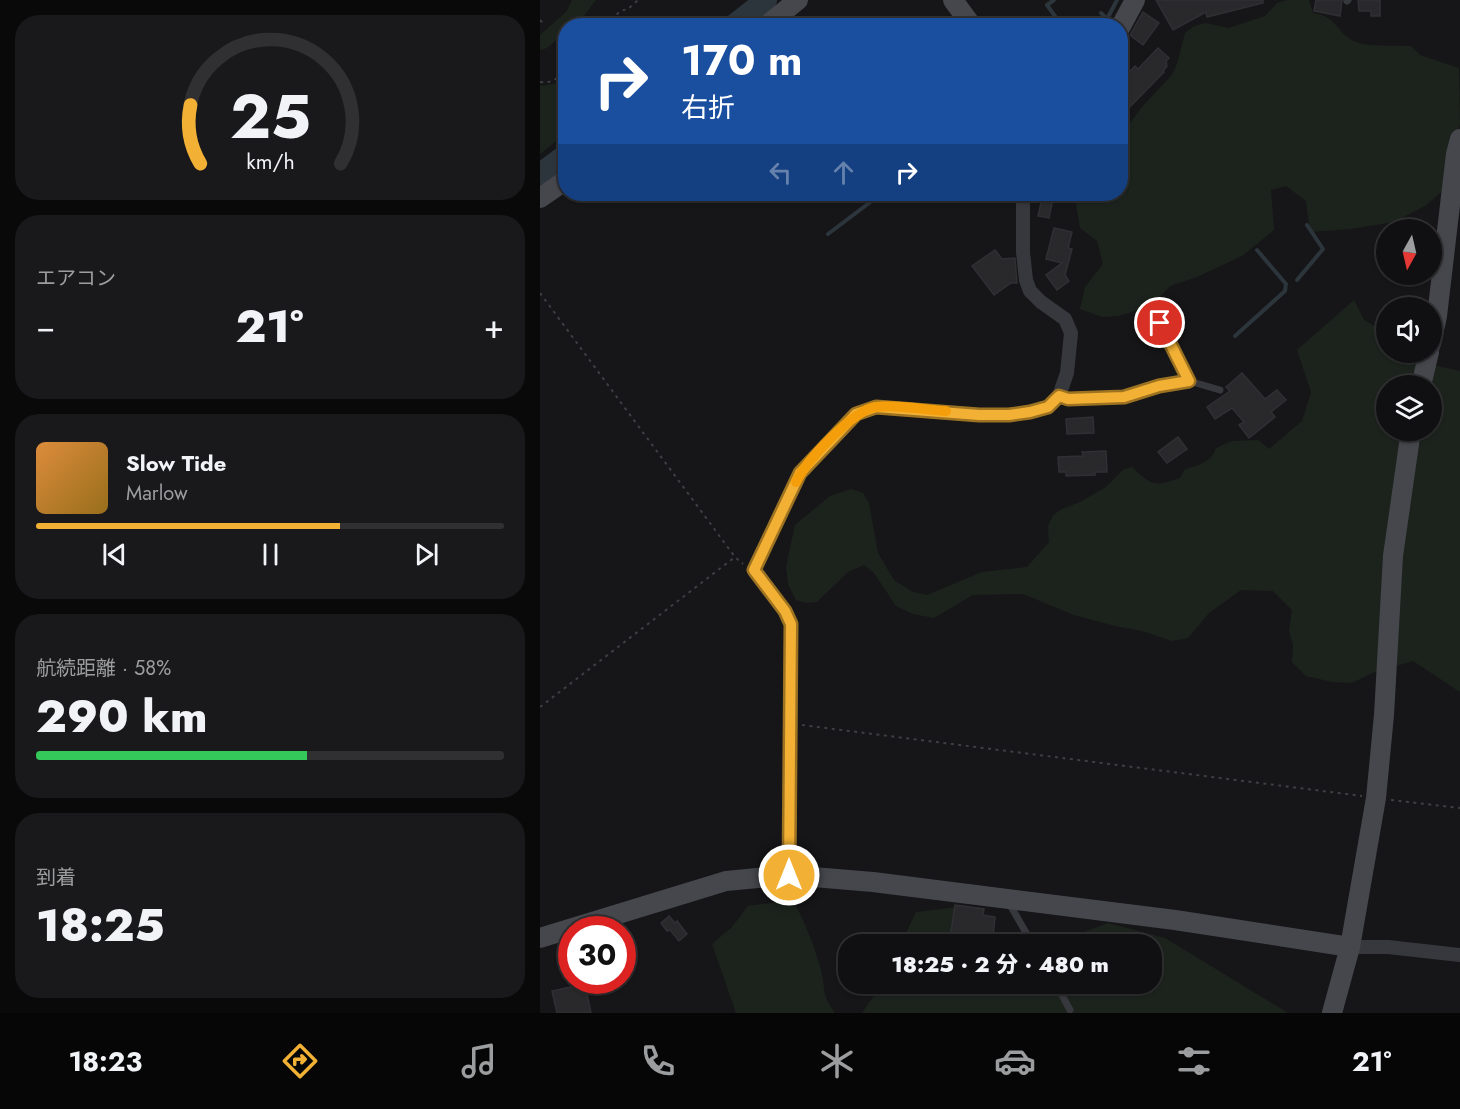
<!DOCTYPE html>
<html lang="ja">
<head>
<meta charset="utf-8">
<style>
  :root { --surface:#101012; --page:#19191b; --text:#f1f3f6; --muted:#9c9d9f; --line:#303032; --accent:#f2b134 }
  body { margin:0; font-family:Jost,"Noto Sans JP",sans-serif; background:var(--page); color:var(--text); height:100vh; display:flex; flex-direction:column; font-size:22px; white-space:nowrap }
  * { box-sizing:border-box; margin:0 }
  p { font-size:20px; color:var(--muted) }
  .icon { flex:none; width:33px; height:33px; fill:none; stroke:currentColor; stroke-width:2; stroke-linecap:round; stroke-linejoin:round }
  .map { position:relative; flex:1; overflow:hidden }
  .panel { display:flex; flex-direction:column; gap:15px; padding:15px; background:#09090a; width:540px }
  .panel>* { flex:none }
  .hud { position:absolute; left:18px; top:18px; width:570px; height:183px; border-radius:24px; box-shadow:0 2px 4px #0004,0 0 0 2px var(--line); background:#1a4fa0; color:#fff; overflow:hidden }
  .needle { width:39px; rotate:188deg }
  .buttons { position:absolute; left:836px; top:219px; display:grid; gap:12px }
  .buttons a { display:grid; place-items:center; width:66px; height:66px; border-radius:50%; background:var(--surface); box-shadow:0 2px 4px #0004,0 0 0 2px var(--line); font-size:30px }
  .speed { position:absolute; left:18px; top:916px; display:flex; gap:12px; font-size:30px; font-weight:700; text-align:center }
  .speed>* { display:grid; place-content:center; width:78px; height:78px; border-radius:50%; background:var(--surface); box-shadow:0 2px 4px #0004,0 0 0 2px var(--line); line-height:1 }
  .speed .limit { border:9px solid #d22; background:#fff; color:#111 }
  .pin { position:absolute; display:grid; place-items:center; width:51px; height:51px; color:#fff; margin:-26px; border:3px solid #fff; border-radius:50%; box-shadow:0 2px 6px #0007 }
  .me { position:absolute; width:66px; margin:-33px; rotate:0deg; stroke-linejoin:round; filter:drop-shadow(0 0 4px #0008) }
  .turn { display:flex; align-items:center; gap:21px; height:126px; padding:0 24px; font-size:27px }
  .turn .icon { width:78px; height:78px; stroke-width:2.5 }
  .turn b { display:block; font-size:42px; line-height:51px }
  .lanes { display:flex; align-items:center; height:57px; padding:0 24px; background:#0003; justify-content:center; gap:30px; direction:ltr }
  .lanes .off { opacity:.35 }
  .big { font-size:45px; font-weight:800; line-height:1.1 }
  .panel .tile { flex:1; display:flex; flex-direction:column; justify-content:center; gap:9px; min-width:0; padding:0 21px; border-radius:24px; background:var(--page) }
  .panel .dial { align-items:center; gap:0 }
  .dial svg { height:156px; overflow:visible; fill:none; stroke:var(--line); stroke-width:7; stroke-linecap:round; text-anchor:middle }
  .dial text { fill:var(--text); stroke:none }
  .song { display:flex; align-items:center; gap:18px }
  .cover { width:72px; height:72px; border-radius:9px; background:linear-gradient(135deg,hsl(30 70% 55%),hsl(40 70% 35%)) }
  .played { height:6px; border-radius:3px; background:linear-gradient(90deg,var(--accent) 65%,var(--line) 65%) }
  .keys { display:flex; justify-content:space-around; direction:ltr }
  .heat { display:flex; justify-content:space-between; align-items:center; font-size:33px; direction:ltr }
  .charge { height:9px; border-radius:4px; background:linear-gradient(90deg,#34c759 58%,var(--line) 0) }
  .trip { position:absolute; left:298px; top:934px; width:324px; height:60px; border-radius:24px; background:var(--surface); box-shadow:0 2px 4px #0004,0 0 0 2px var(--line); font-weight:800; line-height:60px; text-align:center }
  .tab-bar { display:flex; height:96px; justify-content:space-around; align-items:center; background:#060607; color:var(--muted) }
  .tab-bar .icon { width:42px; height:42px }
  .tab-bar .selected { color:var(--accent) }
  .tab-bar b { font-size:27px; color:var(--text) }
  main { display:flex; flex:1; min-height:0 }
  .map>svg:first-child { display:block }
</style>
</head>
<body>
<main>
<section class="panel">
<div class="tile dial"><svg viewBox="0 0 100 80">
<path d="M14 69A42 42 0 1 1 86 69"/>
<path d="M14 69A42 42 0 0 1 9 39" stroke="#f2b134"/>
<text x="50" y="56" font-size="32" font-weight="700">25</text>
<text x="50" y="72" font-size="11">km/h</text>
</svg></div>
<div class="tile"><p>エアコン</p>
<div class="heat"><a>−</a><b class="big">21°</b><a>+</a></div>
</div>
<div class="tile">
<div class="song"><i class="cover"></i><div><b>Slow Tide</b><p>Marlow</p></div></div>
<div class="played"></div>
<div class="keys"><svg class="icon" aria-label="previous" viewBox="0 0 24 24"><path d="M18 5L8 12l10 7zM5 5v14"/></svg><svg class="icon" aria-label="pause" viewBox="0 0 24 24"><path d="M8 5v14M16 5v14"/></svg><svg class="icon" aria-label="next" viewBox="0 0 24 24"><path d="M6 5l10 7-10 7zM19 5v14"/></svg></div>
</div>
<div class="tile"><p>航続距離 · 58%</p><b class="big">290 km</b><div class="charge"></div></div>
<div class="tile"><p>到着</p><b class="big">18:25</b></div>
</section>
<div class="map">
<svg width="920" height="1013" viewBox="0 0 920 1013">
  <rect width="100%" height="100%" fill="#161618"/>
  <path fill="#1c231d" fill-rule="evenodd" d="M32 0H56C47 11 40 26 26 26L25 33 7 48 0 50V35L26 12Z
    M747 0H769L773 13C799 16 797 37 819 43 831 47 857 45 871 46L880 55 919 68 920 124 904 190 885 206 854 222 811 229 770 232 766 201 746 186 731 190 734 230 702 256 657 277 630 286 619 298 601 309 579 316 562 317 540 309 545 287 563 264 557 241 540 228 536 204 543 194H580L581 135 601 108 631 76 637 64 645 33 654 26 666 23 688 28 725 16 737 3Z
    M24 77 26 80 25 134 0 154V86L14 84Z
    M814 300 824 320 846 332V352L875 353 884 363 920 371V692L873 661 832 673 812 683 792 682 766 676 752 662 753 646 749 630 752 610 733 591 701 590 669 613 648 638 632 641 602 631 575 626 534 615 483 594 433 595 394 618 373 614 356 606 334 573 324 565 308 572 277 602 266 603 256 600 248 584 246 567 255 525 290 496 311 489 323 493 329 503 338 553 354 580 373 592 387 595 442 572 487 567 509 542 508 526 513 515 522 509 540 502 566 487 583 470 592 467C612 486 614 487 640 478L645 469C657 466 672 462 676 448L692 441 718 440 729 449 762 421 771 392 757 350ZM846 386H891V430H846Z
    M253 900C265 922 274 945 281 970 286 990 281 994 295 1013H196L172 944 192 927 208 906Z
    M418 907 453 945H360L376 912Z
    M568 923 625 938 748 1013H322L342 984H612V945H510Z"/>
  <g fill="none" stroke-linecap="round" stroke-linejoin="round">
    <path stroke="#2c353c" stroke-width="4" d="M514 0 507 5 522 26
      M561 13 567 19 577 0
      M288 234 341 194
      M757 280 783 249 767 225
      M695 336 745 291 746 284 717 250"/>
    <path stroke="#2c353c" stroke-width="22" d="M193 26 226 0
      M0 174 26 155"/>
  </g>
  <path fill="#29292c" stroke="#303034" stroke-width="1.5" d="M616 0H723V3L667 17 666 12 633 30Z
    M776 0H802L800 16 774 11Z
    M818 0H840V16H831V11H819Z
    M603 12 619 23 603 45 590 35Z
    M618 48 629 58 626 61 627 66 623 71 624 72 580 117V82L595 66 598 69Z
    M503 194H514L509 218 498 216Z
    M514 228 532 232 528 248 532 249 525 275 529 281 517 290 506 275 522 263 506 259Z
    M455 250 462 259 475 258 477 283H471L454 295 432 266Z
    M702 373 725 399 737 390 746 400 731 412 735 417 709 438 699 425 704 422 692 408 675 419 667 407 690 391 686 387Z
    M553 417 554 433 527 434 526 419Z
    M638 437 647 449 627 463 618 452Z
    M566 451 567 472H555V475L526 476V472H519L518 457 543 456 542 452Z
    M415 905 444 909 443 915 455 917 452 945H427L428 934 411 932Z
    M129 916 135 923 137 921 147 934 139 941 130 930 127 931 121 923Z
    M45 984 51 1013H17L12 991Z"/>
  <g fill="none" stroke-linecap="round" stroke-linejoin="round">
    <path stroke="#3d3f44" stroke-width="2" stroke-dasharray="3 4.5" stroke-linecap="butt" d="M0 20 4 24
      M67 26 80 11 88 9 98 0
      M0 82C11 84 17 78 26 72
      M0 293 195 557 203 564
      M0 707 195 557
      M262 725 822 796
      M851 800 920 808"/>
    <path stroke="#37383d" stroke-width="7" d="M807 1 808 0
      M649 381 680 390
      M519 396 528 399 554 397H584L619 386 649 381 620 323
      M469 903 493 945
      M516 984 530 1010"/>
    <path stroke="#37383d" stroke-width="14" d="M249 875 251 624 245 611 214 569 260 473 316 414 336 407 439 415H469L490 412 508 407 519 396 527 373 531 333 525 319 501 302 490 291 486 280 483 252V194
      M810 947H848L920 955"/>
    <path stroke="#45474d" stroke-width="20" d="M413 0 432 26
      M226 26 258 0
      M580 28 595 0
      M0 198 26 180
      M891 344 897 316 916 154 920 139
      M881 386 889 352
      M0 938 186 881 249 875 333 882 635 920 810 947
      M792 1013 810 947 836 798 844 715 853 556 871 430"/>
  </g>
  <g fill="none" stroke-linecap="round" stroke-linejoin="round">
    <g stroke="#9d7322" stroke-width="15">
      <path id="route" d="M249 875 251 624 245 611 214 570 260 473 316 414 336 407 439 415H469L490 412 508 407 519 396 528 399 584 397 619 386 649 381 620 323"/>
    </g>
    <use href="#route" stroke="#f2b134" stroke-width="10"/>
    <path stroke="#f59e0b" stroke-width="10" d="M256 482C266 461 313 410 336 407 355 404 386 410 406 411"/>
  </g>
</svg>
<div class="buttons">
<a><svg class="needle" viewBox="-14 -14 28 28"><path d="M0-13l5 13h-10z" fill="#e53935"/><path d="M0 13l5-13h-10z" fill="#9c9d9f"/></svg></a>
<a><svg class="icon" aria-label="sound" viewBox="0 0 24 24"><path d="M4 9h4l5-4v14l-5-4H4zM17 9q2 3 0 6"/></svg></a>
<a><svg class="icon" aria-label="layers" viewBox="0 0 24 24"><path d="M12 4l9 5-9 5-9-5zM3 14l9 5 9-5"/></svg></a>
</div>
<div class="speed"><div class="limit">30</div></div>
<div class="pin" style="left:620px;top:323px;background:#d93025"><svg class="icon" aria-label="arrive" viewBox="0 0 24 24"><path d="M6 21V4h12l-3 4 3 4H6"/></svg></div>
<svg class="me" style="left:249px;top:875px" viewBox="-20 -20 40 40"><circle r="17" fill="#f2b134" stroke="#fff" stroke-width="3"/><path d="M0-11L8 9 0 5-8 9z" fill="#fff"/></svg>
<div class="trip">18:25 · 2 分 · 480 m</div>
<div class="hud">
<div class="turn"><svg class="icon" aria-label="right" viewBox="0 0 24 24"><path d="M7 20v-9h11M14 6l5 5-5 5"/></svg><div><b>170 m</b>右折</div></div>
<div class="lanes"><svg class="icon off" aria-label="left" viewBox="0 0 24 24"><path d="M17 20v-9H6M10 6l-5 5 5 5"/></svg><svg class="icon off" aria-label="ahead" viewBox="0 0 24 24"><path d="M12 20V5M6 11l6-6 6 6"/></svg><svg class="icon" aria-label="right" viewBox="0 0 24 24"><path d="M7 20v-9h11M14 6l5 5-5 5"/></svg></div>
</div>
</div>
</main>
<nav class="tab-bar">
<b>18:23</b>
<svg class="icon selected" aria-label="directions" viewBox="0 0 24 24"><path d="M12 3l9 9-9 9-9-9zM9 14v-3h6M13 9l2 2-2 2"/></svg>
<svg class="icon" aria-label="music" viewBox="0 0 24 24"><path d="M9 18V5l10-2v13"/><circle cx="6" cy="18" r="3"/><circle cx="16" cy="16" r="3"/></svg>
<svg class="icon" aria-label="phone" viewBox="0 0 24 24"><path d="M5 4h4l2 5-3 2q2 4 5 5l2-3 5 2v4C11 20 4 13 5 4z"/></svg>
<svg class="icon" aria-label="climate" viewBox="0 0 24 24"><path d="M12 3v18M4 7l16 10M4 17L20 7"/></svg>
<svg class="icon" aria-label="car" viewBox="0 0 24 24"><path d="M5 17H2v-5l4-1 3-4h7l3 4 3 1v5h-3M9 17h6M6 11h13"/><circle cx="7" cy="17" r="2"/><circle cx="17" cy="17" r="2"/></svg>
<svg class="icon" aria-label="filters" viewBox="0 0 24 24"><path d="M4 7h16M4 17h16"/><circle cx="9" cy="7" r="2"/><circle cx="15" cy="17" r="2"/></svg>
<b>21°</b>
</nav>
</body>
</html>
